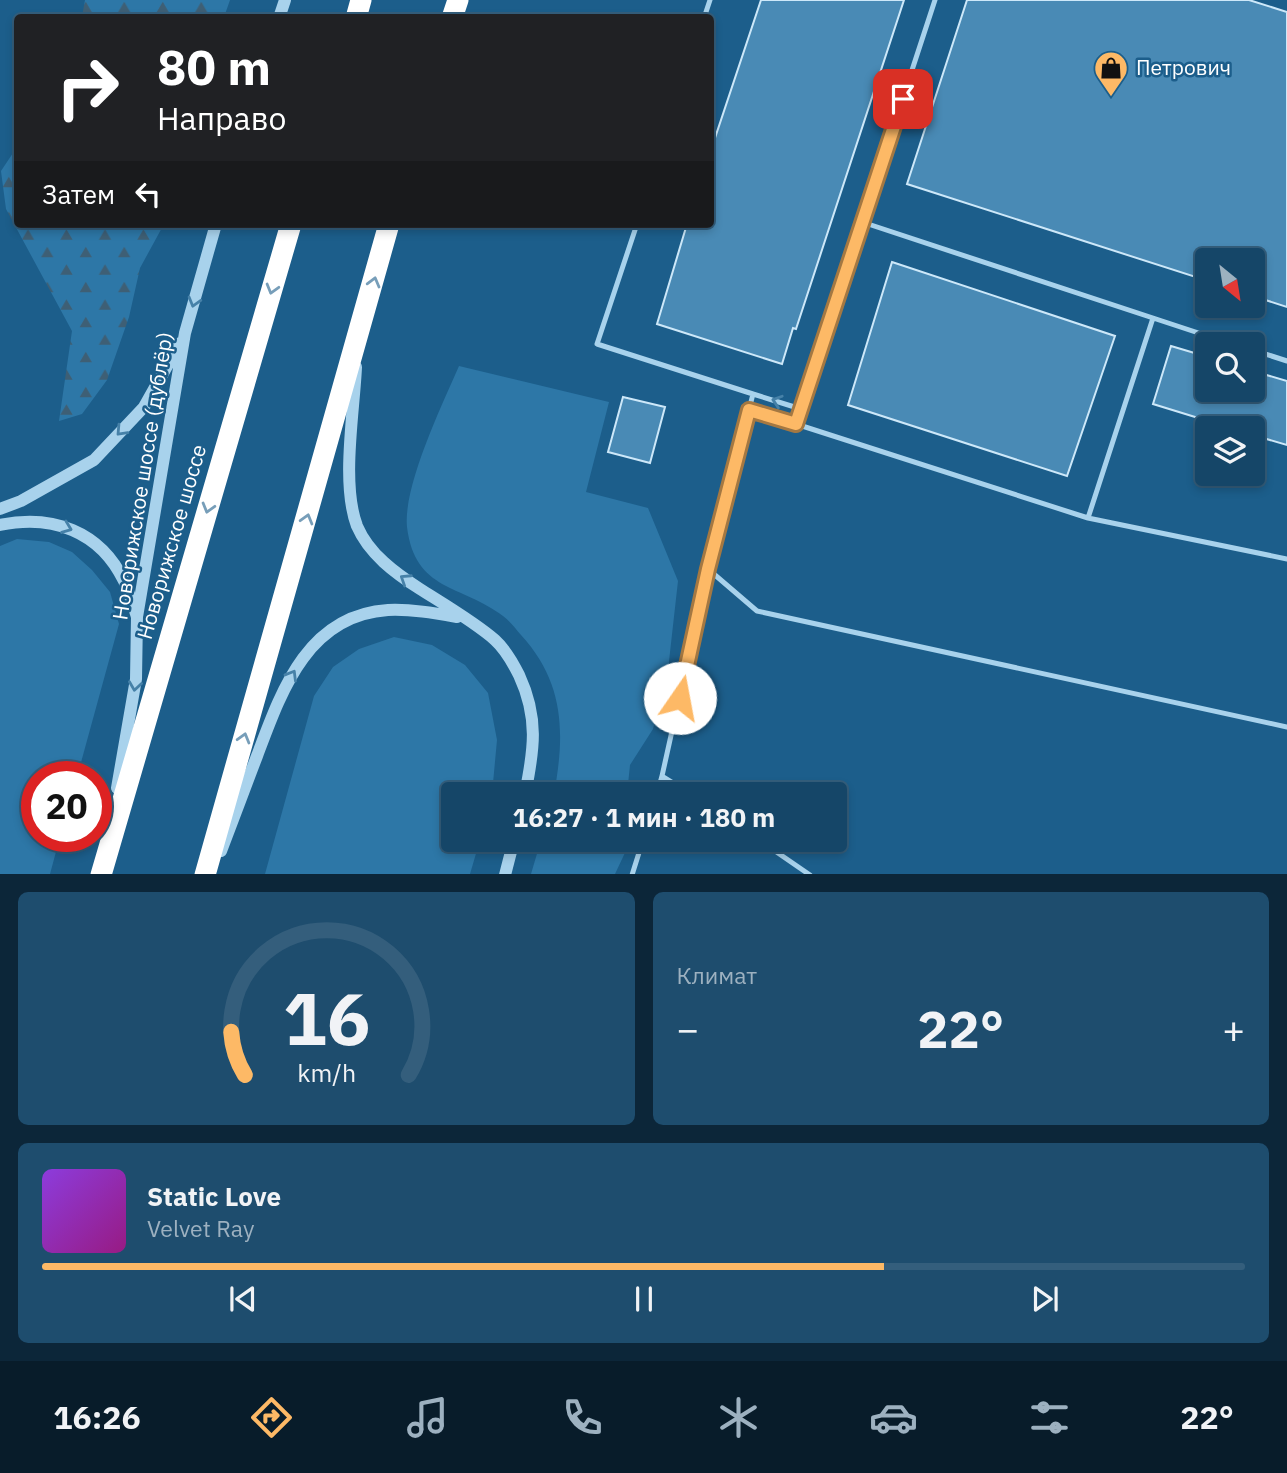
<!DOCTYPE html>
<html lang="ru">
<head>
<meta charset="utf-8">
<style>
  :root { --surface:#154668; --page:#1e4d6e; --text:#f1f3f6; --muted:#9db1c0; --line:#345e7c; --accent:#fdb966 }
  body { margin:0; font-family:"IBM Plex Sans",sans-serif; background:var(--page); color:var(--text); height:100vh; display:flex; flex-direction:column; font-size:26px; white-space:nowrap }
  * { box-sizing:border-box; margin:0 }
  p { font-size:23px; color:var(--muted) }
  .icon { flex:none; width:38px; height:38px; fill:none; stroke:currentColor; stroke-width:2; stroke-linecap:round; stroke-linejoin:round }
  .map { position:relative; height:874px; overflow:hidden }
  .drawer { display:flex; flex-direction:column; gap:18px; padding:18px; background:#0c2639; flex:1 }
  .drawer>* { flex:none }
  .top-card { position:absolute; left:14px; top:14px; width:700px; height:214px; border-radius:7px; box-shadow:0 4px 10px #0003,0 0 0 2px var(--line); background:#202124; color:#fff; overflow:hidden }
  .needle { width:46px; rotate:150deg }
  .fabs { position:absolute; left:1195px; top:248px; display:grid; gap:14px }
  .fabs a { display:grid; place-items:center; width:70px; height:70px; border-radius:7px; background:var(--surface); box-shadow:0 4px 10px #0003,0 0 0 2px var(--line); font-size:35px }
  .speed { position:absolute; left:21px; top:761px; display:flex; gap:14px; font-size:35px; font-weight:700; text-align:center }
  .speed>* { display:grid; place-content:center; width:91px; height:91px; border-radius:50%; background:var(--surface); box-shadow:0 4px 10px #0003,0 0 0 2px var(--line); line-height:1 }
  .speed .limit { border:10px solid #d22; background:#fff; color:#111 }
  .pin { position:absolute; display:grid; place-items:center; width:60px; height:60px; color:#fff; margin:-30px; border-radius:14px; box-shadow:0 4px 10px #0006 }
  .me { position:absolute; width:77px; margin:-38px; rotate:12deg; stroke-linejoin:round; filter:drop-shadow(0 0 5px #0008) }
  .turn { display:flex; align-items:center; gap:24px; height:147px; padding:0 28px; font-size:32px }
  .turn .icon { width:91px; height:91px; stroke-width:2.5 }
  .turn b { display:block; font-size:49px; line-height:60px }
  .then { display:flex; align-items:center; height:66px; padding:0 28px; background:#0003; gap:14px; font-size:26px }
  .big { font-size:52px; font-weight:700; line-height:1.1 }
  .drawer .widget { flex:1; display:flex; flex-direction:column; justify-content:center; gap:10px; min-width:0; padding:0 24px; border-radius:10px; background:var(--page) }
  .drawer .dial { align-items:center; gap:0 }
  .dial svg { height:182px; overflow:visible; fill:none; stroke:var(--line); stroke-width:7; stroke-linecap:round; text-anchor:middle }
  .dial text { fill:var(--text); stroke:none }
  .song { display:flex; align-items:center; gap:21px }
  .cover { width:84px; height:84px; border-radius:10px; background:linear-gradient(135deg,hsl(270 70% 55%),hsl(310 70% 35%)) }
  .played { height:7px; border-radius:4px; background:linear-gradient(90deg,var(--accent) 70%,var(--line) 70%) }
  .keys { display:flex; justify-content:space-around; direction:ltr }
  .heat { display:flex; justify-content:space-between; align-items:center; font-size:38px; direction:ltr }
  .drawer .tiles { flex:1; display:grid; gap:18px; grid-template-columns:1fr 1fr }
  .widget:last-child { grid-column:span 2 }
  .trip { position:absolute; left:441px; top:782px; width:406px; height:70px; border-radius:7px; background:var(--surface); box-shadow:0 4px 10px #0003,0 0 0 2px var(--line); font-weight:700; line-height:70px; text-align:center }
  .dock { display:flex; height:112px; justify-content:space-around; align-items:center; background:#081c2a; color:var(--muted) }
  .dock .icon { width:49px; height:49px }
  .dock .selected { color:var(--accent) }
  .dock b { font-size:32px; color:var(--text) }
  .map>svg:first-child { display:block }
</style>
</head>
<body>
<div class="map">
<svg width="1287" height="875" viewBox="0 0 1287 875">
  <defs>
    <pattern id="forest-firs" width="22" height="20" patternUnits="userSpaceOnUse" patternTransform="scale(1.75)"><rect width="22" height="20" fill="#2d77a7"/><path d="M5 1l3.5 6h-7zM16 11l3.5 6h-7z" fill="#3e5f75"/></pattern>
  </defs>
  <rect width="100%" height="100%" fill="#1c5e8b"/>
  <path fill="#2d77a7" d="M459 366 609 402 586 492 648 508 678 581 668 670 653 729 630 765 627 794H554C565 734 565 683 521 635 515 628 510 621 503 616 461 584 415 592 407 527 403 486 442 405 459 366Z
    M17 539 49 542 72 552 92 570 110 592 119 624 77 777H37V836L60 837 50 874H0V546Z
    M394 637 432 645 465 665 488 693 497 740 492 794H453V840H480L470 874H265L314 696 333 667 359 649Z
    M541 840H631L615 874H531Z"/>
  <path fill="url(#forest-firs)" d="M85 0H230L224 17H82Z
    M17 147 18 224H164L140 268 129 317 107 380 82 414 59 421 72 331 6 209 1 171Z"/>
  <path fill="#498ab5" stroke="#cde8f9" stroke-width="2" d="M761 0H904L796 329 793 328 782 364 657 324 687 224H710V153Z
    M967 0H1249L1287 12V307L1253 296V261H1208V281L907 184Z
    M892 262 1115 336 1067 476 848 405Z
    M1171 346 1208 357V390H1253V371L1287 381V445L1253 435V429H1234L1153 404Z
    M623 397 665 407 650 463 608 452Z"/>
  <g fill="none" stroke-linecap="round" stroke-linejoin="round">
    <path stroke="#a8d2ec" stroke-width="5" d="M704 18 710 0
      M862 222 1153 318 1088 518 796 424 935 0
      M637 224 597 344 753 394 708 569 662 776
      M1153 318 1235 345
      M1253 350 1287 361
      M753 394 801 409
      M749 410 796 424
      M1088 518 1287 559
      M708 569 757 611 1287 727
      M657 794 662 776 691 794
      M759 840 810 875
      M632 875 643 840"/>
    <path stroke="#a8d2ec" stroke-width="12" d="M279 18 285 0
      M356 367C354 412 341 484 357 526 369 554 395 573 420 589 442 603 476 623 495 640 505 649 513 663 519 675 539 718 534 750 525 794
      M0 509 21 501 94 460 144 407 180 343
      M0 525C52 514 100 531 124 581 129 592 133 605 137 617
      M117 788 136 679 137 617 185 333 216 224
      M221 851C233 819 245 788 257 756 281 692 307 615 388 610 411 609 434 613 457 617
      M505 875 514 840"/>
    <path stroke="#fff" stroke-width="21" d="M356 18 361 0
      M452 18 458 0
      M101 875 291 224
      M205 875 389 224"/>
  </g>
  <defs><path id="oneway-chevron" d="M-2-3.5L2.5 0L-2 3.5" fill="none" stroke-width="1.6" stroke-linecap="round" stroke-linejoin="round" transform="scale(1.75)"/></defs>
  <g stroke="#779eb9">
    <use href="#oneway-chevron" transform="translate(374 282) rotate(-75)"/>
    <use href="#oneway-chevron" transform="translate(272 289) rotate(106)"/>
    <use href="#oneway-chevron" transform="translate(208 508) rotate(106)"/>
    <use href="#oneway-chevron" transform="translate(307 519) rotate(-74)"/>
    <use href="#oneway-chevron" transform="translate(244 738) rotate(-74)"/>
  </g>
  <g stroke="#4681a8">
    <use href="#oneway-chevron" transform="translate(194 302) rotate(106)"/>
    <use href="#oneway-chevron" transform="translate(777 401) rotate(-162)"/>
    <use href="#oneway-chevron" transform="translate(121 431) rotate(133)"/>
    <use href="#oneway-chevron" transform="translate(67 528) rotate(21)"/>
    <use href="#oneway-chevron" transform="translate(405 579) rotate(-147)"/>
    <use href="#oneway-chevron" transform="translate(292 675) rotate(-59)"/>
    <use href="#oneway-chevron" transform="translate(135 686) rotate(98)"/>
  </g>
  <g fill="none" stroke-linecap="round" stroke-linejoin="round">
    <g stroke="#a47842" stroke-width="18">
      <path id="route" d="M680 698 708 569 749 410 796 424 903 99"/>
    </g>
    <use href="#route" stroke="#fdb966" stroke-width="12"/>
  </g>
  <defs>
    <g id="shop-pin" transform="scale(1.75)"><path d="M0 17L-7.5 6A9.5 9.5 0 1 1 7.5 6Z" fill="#fdb966" stroke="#1c5e8b"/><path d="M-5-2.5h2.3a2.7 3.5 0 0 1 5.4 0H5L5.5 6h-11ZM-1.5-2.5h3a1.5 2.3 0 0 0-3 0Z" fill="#111"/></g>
  </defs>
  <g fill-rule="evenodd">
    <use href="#shop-pin" x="1111" y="68"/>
  </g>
  <g text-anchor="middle" stroke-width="5" stroke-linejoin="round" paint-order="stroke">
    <g font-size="21" fill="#fff" stroke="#1c5e8b" text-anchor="start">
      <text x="1136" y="75">Петрович</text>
    </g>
    <g font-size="21" fill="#fff" stroke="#1c5e8b">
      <text transform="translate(143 476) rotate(-81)" y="7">Новорижское шоссе (дублёр)</text>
      <text transform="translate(172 542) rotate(-74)" y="7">Новорижское шоссе</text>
    </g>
  </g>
</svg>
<div class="fabs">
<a><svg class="needle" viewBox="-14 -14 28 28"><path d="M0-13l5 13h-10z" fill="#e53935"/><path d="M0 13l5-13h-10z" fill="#9db1c0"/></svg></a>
<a><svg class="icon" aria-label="search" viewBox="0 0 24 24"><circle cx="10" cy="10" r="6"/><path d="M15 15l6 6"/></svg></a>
<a><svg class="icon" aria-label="layers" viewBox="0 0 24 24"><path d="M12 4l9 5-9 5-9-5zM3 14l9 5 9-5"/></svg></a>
</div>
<div class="speed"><div class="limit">20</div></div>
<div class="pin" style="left:903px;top:99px;background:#d93025"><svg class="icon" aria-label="arrive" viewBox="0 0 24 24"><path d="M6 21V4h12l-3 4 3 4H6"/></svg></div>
<svg class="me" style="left:680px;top:698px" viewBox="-20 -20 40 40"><circle r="19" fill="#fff"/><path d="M0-13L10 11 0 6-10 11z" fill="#fdb966"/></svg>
<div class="trip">16:27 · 1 мин · 180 m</div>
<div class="top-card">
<div class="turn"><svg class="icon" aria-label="right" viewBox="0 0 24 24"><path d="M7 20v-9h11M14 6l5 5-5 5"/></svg><div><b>80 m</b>Направо</div></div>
<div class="then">Затем<svg class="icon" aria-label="left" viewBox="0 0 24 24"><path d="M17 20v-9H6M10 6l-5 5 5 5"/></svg></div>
</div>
</div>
<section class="drawer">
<div class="tiles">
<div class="widget dial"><svg viewBox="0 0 100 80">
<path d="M14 69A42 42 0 1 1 86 69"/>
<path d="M14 69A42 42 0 0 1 8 50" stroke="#fdb966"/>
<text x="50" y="56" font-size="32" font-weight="700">16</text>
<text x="50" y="72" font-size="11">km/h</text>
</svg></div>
<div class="widget"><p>Климат</p>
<div class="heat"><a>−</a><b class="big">22°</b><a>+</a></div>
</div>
<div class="widget">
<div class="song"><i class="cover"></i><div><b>Static Love</b><p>Velvet Ray</p></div></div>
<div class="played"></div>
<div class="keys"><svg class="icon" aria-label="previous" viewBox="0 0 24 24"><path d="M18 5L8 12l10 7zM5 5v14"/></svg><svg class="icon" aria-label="pause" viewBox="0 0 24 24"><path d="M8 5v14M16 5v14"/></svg><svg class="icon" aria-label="next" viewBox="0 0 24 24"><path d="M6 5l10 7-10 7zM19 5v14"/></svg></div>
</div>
</div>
</section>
<nav class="dock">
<b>16:26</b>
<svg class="icon selected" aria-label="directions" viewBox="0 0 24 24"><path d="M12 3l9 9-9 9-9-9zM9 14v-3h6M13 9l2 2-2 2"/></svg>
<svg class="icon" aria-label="music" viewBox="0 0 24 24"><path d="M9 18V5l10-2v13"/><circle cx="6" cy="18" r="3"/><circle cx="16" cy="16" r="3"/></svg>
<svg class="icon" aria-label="phone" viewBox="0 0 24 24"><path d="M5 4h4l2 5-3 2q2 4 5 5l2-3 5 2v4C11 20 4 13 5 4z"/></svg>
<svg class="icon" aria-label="climate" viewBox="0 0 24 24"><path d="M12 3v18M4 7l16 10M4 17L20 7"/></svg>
<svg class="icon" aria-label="car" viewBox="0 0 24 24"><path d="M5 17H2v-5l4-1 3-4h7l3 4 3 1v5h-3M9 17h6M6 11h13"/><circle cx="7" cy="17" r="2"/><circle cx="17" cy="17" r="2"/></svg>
<svg class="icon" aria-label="filters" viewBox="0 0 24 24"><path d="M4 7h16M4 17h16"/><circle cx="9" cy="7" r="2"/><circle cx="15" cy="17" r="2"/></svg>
<b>22°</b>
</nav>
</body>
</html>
